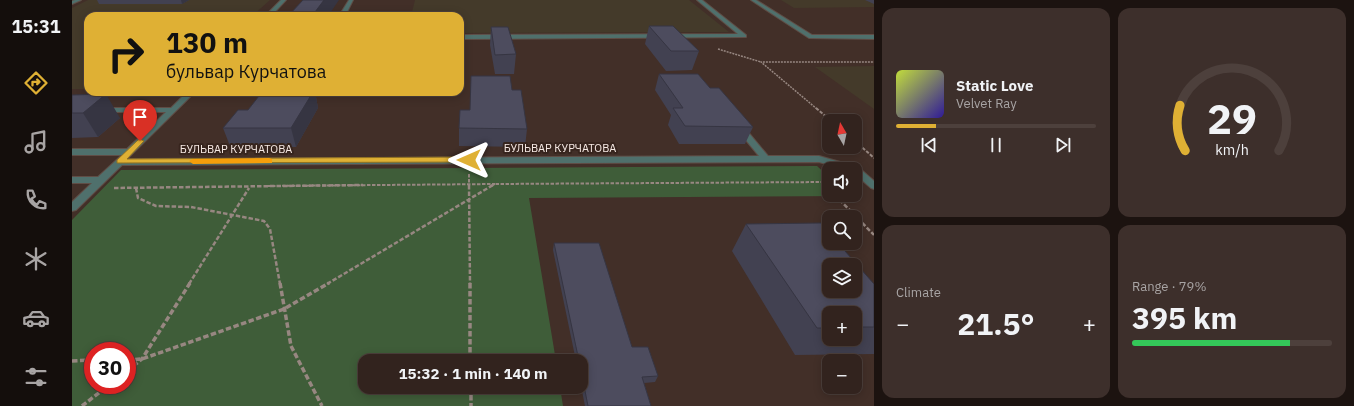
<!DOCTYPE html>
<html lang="en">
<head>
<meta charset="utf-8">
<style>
  :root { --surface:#32231e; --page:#3d2f2b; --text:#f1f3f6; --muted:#a8a4a4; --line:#4d403c; --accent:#dfb034 }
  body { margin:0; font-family:"IBM Plex Sans",sans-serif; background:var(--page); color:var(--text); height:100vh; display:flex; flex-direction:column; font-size:15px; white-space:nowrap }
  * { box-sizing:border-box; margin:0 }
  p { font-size:13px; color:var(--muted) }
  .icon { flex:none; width:22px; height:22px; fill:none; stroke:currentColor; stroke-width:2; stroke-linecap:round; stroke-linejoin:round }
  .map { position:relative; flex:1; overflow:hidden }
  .sheet { display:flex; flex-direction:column; gap:8px; padding:8px; background:#1c1310; width:480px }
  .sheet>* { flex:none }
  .top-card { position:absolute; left:12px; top:12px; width:380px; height:84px; border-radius:12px; box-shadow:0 2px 10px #0003,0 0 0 1px var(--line); background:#dfb034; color:#111; overflow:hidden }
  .needle { width:26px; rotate:351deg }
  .buttons { position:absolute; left:750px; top:114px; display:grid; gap:8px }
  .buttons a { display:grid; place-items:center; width:40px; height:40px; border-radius:8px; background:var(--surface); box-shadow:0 2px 10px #0003,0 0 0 1px var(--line); font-size:20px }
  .speed { position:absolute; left:12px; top:342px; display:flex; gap:8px; font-size:20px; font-weight:700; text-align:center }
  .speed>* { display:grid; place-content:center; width:52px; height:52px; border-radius:50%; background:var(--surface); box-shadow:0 2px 10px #0003,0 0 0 1px var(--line); line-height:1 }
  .speed .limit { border:6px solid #d22; background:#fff; color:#111 }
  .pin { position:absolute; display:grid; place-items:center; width:34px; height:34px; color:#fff; margin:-41px -17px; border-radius:50% 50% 50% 0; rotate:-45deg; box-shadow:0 0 4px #0007 }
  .pin .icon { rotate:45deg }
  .me { position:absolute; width:44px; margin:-22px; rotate:270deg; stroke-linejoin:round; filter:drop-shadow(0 0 3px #0008) }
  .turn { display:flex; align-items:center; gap:14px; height:84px; padding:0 16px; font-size:18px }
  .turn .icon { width:52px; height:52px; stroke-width:2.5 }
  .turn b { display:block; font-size:28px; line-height:34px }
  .big { font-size:30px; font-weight:700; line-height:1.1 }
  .sheet .card { flex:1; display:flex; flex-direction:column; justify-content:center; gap:6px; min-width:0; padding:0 14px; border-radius:12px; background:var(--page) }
  .sheet .dial { align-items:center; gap:0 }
  .dial svg { height:104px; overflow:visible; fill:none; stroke:var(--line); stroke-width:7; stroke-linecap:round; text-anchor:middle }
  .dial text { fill:var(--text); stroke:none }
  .song { display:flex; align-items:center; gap:12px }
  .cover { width:48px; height:48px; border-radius:6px; background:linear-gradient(135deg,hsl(70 70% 55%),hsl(250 70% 35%)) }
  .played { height:4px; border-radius:2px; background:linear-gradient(90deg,var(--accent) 20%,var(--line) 20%) }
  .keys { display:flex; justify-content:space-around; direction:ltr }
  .heat { display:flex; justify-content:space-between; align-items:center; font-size:22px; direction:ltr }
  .charge { height:6px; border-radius:3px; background:linear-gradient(90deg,#34c759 79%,var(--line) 0) }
  .sheet .tiles { flex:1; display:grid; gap:8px; grid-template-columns:repeat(2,1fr) }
  .trip { position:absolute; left:286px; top:354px; width:230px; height:40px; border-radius:12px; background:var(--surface); box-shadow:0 2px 10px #0003,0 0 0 1px var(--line); font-weight:700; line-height:40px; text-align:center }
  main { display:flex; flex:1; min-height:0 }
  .dock { display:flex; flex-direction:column; width:72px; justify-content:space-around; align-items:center; background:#140e0c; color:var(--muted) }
  .dock .icon { width:28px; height:28px }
  .dock .current { color:var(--accent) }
  .dock b { font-size:18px; color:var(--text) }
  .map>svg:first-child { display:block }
</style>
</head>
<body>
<main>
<nav class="dock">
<b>15:31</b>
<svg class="icon current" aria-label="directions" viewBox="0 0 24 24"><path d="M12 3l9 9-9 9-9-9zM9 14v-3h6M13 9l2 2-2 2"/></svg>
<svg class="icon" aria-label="music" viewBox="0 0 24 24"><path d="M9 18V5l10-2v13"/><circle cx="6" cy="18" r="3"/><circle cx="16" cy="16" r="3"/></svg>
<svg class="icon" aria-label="phone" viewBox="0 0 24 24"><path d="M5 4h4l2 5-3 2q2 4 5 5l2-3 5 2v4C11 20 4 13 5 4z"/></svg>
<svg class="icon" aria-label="climate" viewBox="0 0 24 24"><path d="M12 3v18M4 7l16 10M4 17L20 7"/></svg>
<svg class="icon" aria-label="car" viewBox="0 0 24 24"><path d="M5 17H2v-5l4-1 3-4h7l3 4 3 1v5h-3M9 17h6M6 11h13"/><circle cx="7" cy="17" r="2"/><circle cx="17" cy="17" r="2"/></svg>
<svg class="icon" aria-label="filters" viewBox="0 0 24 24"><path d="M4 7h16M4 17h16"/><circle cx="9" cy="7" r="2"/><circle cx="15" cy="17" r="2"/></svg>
</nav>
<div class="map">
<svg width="802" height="406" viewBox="0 0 802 406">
  <rect width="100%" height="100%" fill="#422f28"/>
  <path fill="#443a2a" d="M16 0H198L180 16H16V89H0V8Z
    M343 0H617L657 32 388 33V16H339Z
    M709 0H802V7L722 8Z
    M802 66V109L743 67Z"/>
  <path fill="#3f5d39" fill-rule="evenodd" d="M745 166 757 177V195L776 196 457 198 484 361H293V387H488L491 406H0V220L49 170ZM21 351H55V385H21Z"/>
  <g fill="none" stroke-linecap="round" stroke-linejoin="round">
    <g stroke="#5f4d46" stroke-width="2">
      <path id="minor" d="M3 0H9L0 4V1Z
        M209 0H214L199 16H193Z
        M277 0H281L273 16H267Z
        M625 0H630L674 35V37L388 39V35L666 34Z
        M679 0H684L740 35H802V39L737 38Z
        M115 92H123L55 159 687 156 664 128 668 126H671L696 156H747L786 167 802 181V189L799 188 783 174V169H772L747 162 50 165 4 210 0 211V202L20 183H0V177H26L50 155H0V149H55L94 112H30L26 110 27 108H99Z"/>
    </g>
    <path stroke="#978781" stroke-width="1.5" stroke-dasharray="2 1" stroke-linecap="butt" d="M646 49 689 62
      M745 109 689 62H802"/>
    <path stroke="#978781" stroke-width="2" stroke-dasharray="3.5 1.5" stroke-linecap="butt" d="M744 108 759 121
      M783 141 802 158
      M397 174V186
      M751 182 755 186
      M195 186 423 184
      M419 186 423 184 757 182"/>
    <path stroke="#978781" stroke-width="2.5" stroke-dasharray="4.5 2" stroke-linecap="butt" d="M397 185 398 284
      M754 185 757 188
      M42 188 291 185
      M64 188 66 198 84 206 119 207 192 221 198 229 208 284
      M763 195 802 235
      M117 284 177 188
      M255 284 421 185"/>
    <path stroke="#978781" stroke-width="3.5" stroke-dasharray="5.5 2.5" stroke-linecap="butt" d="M208 283 219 346 250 406
      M398 283V361
      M55 360 70 359 212 309 257 283
      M0 361 21 360
      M55 371 70 359 118 283
      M399 387V406
      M10 406 37 385"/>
    <use href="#minor" fill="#4f706c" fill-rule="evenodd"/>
  </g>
  <path fill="#424151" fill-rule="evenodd" d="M25 0H117L110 4H27Z
    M793 0H802V4Z
    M577 26 627 51 620 70 594 71 573 44Z
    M419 27 444 54 442 74H423L418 45Z
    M587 74 638 88 681 127 673 144H607L596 125 599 115 583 90Z
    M440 90 455 129 453 147 387 146V128L398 110Z
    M246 93 244 97 246 108 224 147 158 146 151 128 176 110Z
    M0 95 48 118 26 137 0 138Z
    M674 224 802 327V354L723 355 660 251ZM757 313H783V339H757Z
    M482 243 560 347 586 376 583 382 572 383 579 406H513L509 386V361H504L481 250Z"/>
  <path fill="#363542" d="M109 0H117L110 4Z
    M252 0H267L256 16H240Z
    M233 92H245L246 93 244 97 246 108 224 147 219 128Z
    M34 94 48 118 26 137 11 113Z"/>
  <path fill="#4d4c5e" stroke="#363542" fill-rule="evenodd" d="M231 0H252L240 16H216Z
    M577 26H601L627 51H599Z
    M419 27H436L444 54 423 55Z
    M587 74H626L638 88H647L681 127 613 126 601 108H611Z
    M399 76H438L440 90H449L455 129 387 128 388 110H398Z
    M190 92H241L219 128H151L166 110H176Z
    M34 94 11 113H0V95Z
    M749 223 757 233V243H766L802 284V327H783V313H757V328H745L674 224ZM757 265H783V291H757Z
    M482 243H527L560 347H576L586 376 570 377 579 406H516L509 371V361H507Z"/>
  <path fill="#dfb034" stroke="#917222" d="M68 139 72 141 55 159 397 157 401 160 397 162 45 163V160L66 140Z"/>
  <path fill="#f59e0b" d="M197 158 200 159V163L121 164 117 161 121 159Z"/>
  <g text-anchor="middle" stroke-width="4" stroke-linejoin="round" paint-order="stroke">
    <g font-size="11" fill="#f7eae5" stroke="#37251e">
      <text x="488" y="152">БУЛЬВАР КУРЧАТОВА</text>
      <text x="164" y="153">БУЛЬВАР КУРЧАТОВА</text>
    </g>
  </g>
</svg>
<div class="buttons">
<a><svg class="needle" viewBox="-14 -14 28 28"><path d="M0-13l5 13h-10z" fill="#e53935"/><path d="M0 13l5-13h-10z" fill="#a8a4a4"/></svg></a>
<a><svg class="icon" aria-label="sound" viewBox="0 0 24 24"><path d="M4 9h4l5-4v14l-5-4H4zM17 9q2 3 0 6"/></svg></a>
<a><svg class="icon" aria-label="search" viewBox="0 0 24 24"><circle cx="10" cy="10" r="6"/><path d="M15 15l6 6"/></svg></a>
<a><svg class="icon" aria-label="layers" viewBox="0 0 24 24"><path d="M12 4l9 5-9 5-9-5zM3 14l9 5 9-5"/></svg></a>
<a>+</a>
<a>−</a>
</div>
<div class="speed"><div class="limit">30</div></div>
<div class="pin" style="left:68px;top:141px;background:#d93025"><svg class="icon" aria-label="arrive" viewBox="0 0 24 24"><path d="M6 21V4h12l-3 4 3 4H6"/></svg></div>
<svg class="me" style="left:397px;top:160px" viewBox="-20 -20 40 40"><path d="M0-17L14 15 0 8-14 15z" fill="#dfb034" stroke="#fff" stroke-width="4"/></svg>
<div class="trip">15:32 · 1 min · 140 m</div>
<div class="top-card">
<div class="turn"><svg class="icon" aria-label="right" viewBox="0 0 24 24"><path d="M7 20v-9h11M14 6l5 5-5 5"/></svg><div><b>130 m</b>бульвар Курчатова</div></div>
</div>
</div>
<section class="sheet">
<div class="tiles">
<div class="card">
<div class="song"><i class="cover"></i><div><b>Static Love</b><p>Velvet Ray</p></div></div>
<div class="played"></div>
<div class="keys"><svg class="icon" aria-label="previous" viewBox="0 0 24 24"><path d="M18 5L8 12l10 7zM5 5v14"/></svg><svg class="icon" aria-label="pause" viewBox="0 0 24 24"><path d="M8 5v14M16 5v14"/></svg><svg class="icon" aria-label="next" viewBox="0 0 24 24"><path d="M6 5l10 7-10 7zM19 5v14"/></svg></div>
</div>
<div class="card dial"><svg viewBox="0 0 100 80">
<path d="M14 69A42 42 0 1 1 86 69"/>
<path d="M14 69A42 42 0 0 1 10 34" stroke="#dfb034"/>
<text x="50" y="56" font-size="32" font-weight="700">29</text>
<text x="50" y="72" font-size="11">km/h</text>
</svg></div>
<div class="card"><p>Climate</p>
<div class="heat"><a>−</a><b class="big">21.5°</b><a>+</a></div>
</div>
<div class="card"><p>Range · 79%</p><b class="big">395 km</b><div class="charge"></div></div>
</div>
</section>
</main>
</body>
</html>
